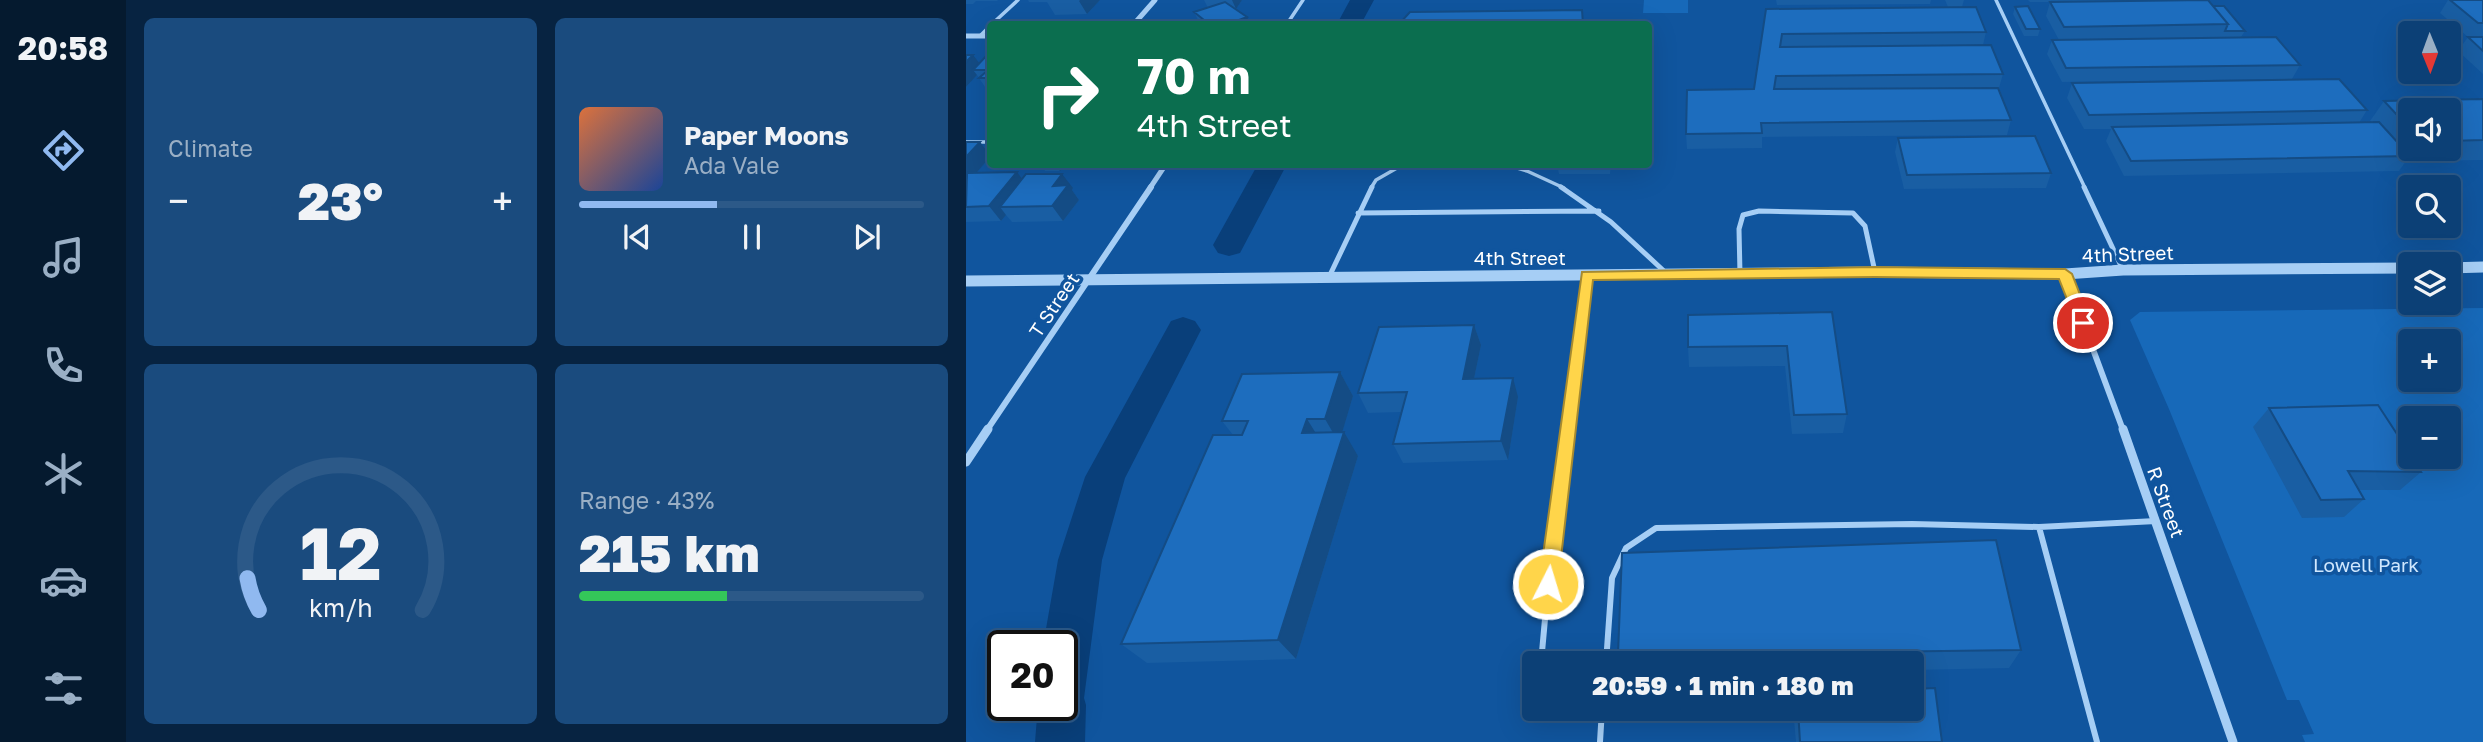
<!DOCTYPE html>
<html lang="en">
<head>
<meta charset="utf-8">
<style>
  :root { --surface:#0c4076; --page:#1a4b7e; --text:#f1f3f6; --muted:#9aafc5; --line:#2c5988; --accent:#90b9f0 }
  body { margin:0; font-family:"Golos Text",sans-serif; background:var(--page); color:var(--text); height:100vh; display:flex; flex-direction:column; font-size:26px; white-space:nowrap }
  * { box-sizing:border-box; margin:0 }
  p { font-size:23px; color:var(--muted) }
  .icon { flex:none; width:38px; height:38px; fill:none; stroke:currentColor; stroke-width:2; stroke-linecap:round; stroke-linejoin:round }
  .map { position:relative; flex:1; overflow:hidden }
  .panel { display:flex; flex-direction:column; gap:18px; padding:18px; background:#072341; width:840px }
  .panel>* { flex:none }
  .hud { position:absolute; left:21px; top:21px; width:665px; height:147px; border-radius:7px; box-shadow:0 7px 28px #0002,0 0 0 2px var(--line); background:#0b6e4f; color:#fff; overflow:hidden }
  .needle { width:46px; rotate:179deg }
  .tools { position:absolute; left:1432px; top:21px; display:grid; gap:14px }
  .tools a { display:grid; place-items:center; width:63px; height:63px; border-radius:7px; background:var(--surface); box-shadow:0 7px 28px #0002,0 0 0 2px var(--line); font-size:35px }
  .speed { position:absolute; left:21px; top:630px; display:flex; gap:14px; font-size:35px; font-weight:700; text-align:center }
  .speed>* { display:grid; place-content:center; width:91px; height:91px; border-radius:50%; background:var(--surface); box-shadow:0 7px 28px #0002,0 0 0 2px var(--line); line-height:1 }
  .speed .limit { border:4px solid #111; border-radius:10px; background:#fff; color:#111 }
  .pin { position:absolute; display:grid; place-items:center; width:60px; height:60px; color:#fff; margin:-30px; border:4px solid #fff; border-radius:50%; box-shadow:0 2px 7px #0007 }
  .me { position:absolute; width:77px; margin:-38px; rotate:5deg; stroke-linejoin:round; filter:drop-shadow(0 0 5px #0008) }
  .turn { display:flex; align-items:center; gap:24px; height:147px; padding:0 35px; font-size:32px }
  .turn .icon { width:91px; height:91px; stroke-width:2.5 }
  .turn b { display:block; font-size:49px; line-height:60px }
  .big { font-size:52px; font-weight:800; line-height:1.1 }
  .panel .card { flex:1; display:flex; flex-direction:column; justify-content:center; gap:10px; min-width:0; padding:0 24px; border-radius:10px; background:var(--page) }
  .panel .dial { align-items:center; gap:0 }
  .dial svg { height:182px; overflow:visible; fill:none; stroke:var(--line); stroke-width:7; stroke-linecap:round; text-anchor:middle }
  .dial text { fill:var(--text); stroke:none }
  .song { display:flex; align-items:center; gap:21px }
  .cover { width:84px; height:84px; border-radius:10px; background:linear-gradient(135deg,hsl(20 70% 55%),hsl(220 70% 35%)) }
  .played { height:7px; border-radius:4px; background:linear-gradient(90deg,var(--accent) 40%,var(--line) 40%) }
  .keys { display:flex; justify-content:space-around; direction:ltr }
  .heat { display:flex; justify-content:space-between; align-items:center; font-size:38px; direction:ltr }
  .charge { height:10px; border-radius:5px; background:linear-gradient(90deg,#34c759 43%,var(--line) 0) }
  .panel .tiles { flex:1; display:grid; gap:18px; grid-template-columns:repeat(2,1fr) }
  .trip { position:absolute; left:556px; top:651px; width:402px; height:70px; border-radius:7px; background:var(--surface); box-shadow:0 7px 28px #0002,0 0 0 2px var(--line); font-weight:800; line-height:70px; text-align:center }
  main { display:flex; flex:1; min-height:0 }
  .tabs { display:flex; flex-direction:column; width:126px; justify-content:space-around; align-items:center; background:#051a2f; color:var(--muted) }
  .tabs .icon { width:49px; height:49px }
  .tabs .active { color:var(--accent) }
  .tabs b { font-size:32px; color:var(--text) }
  .map>svg:first-child { display:block }
</style>
</head>
<body>
<main>
<nav class="tabs">
<b>20:58</b>
<svg class="icon active" aria-label="directions" viewBox="0 0 24 24"><path d="M12 3l9 9-9 9-9-9zM9 14v-3h6M13 9l2 2-2 2"/></svg>
<svg class="icon" aria-label="music" viewBox="0 0 24 24"><path d="M9 18V5l10-2v13"/><circle cx="6" cy="18" r="3"/><circle cx="16" cy="16" r="3"/></svg>
<svg class="icon" aria-label="phone" viewBox="0 0 24 24"><path d="M5 4h4l2 5-3 2q2 4 5 5l2-3 5 2v4C11 20 4 13 5 4z"/></svg>
<svg class="icon" aria-label="climate" viewBox="0 0 24 24"><path d="M12 3v18M4 7l16 10M4 17L20 7"/></svg>
<svg class="icon" aria-label="car" viewBox="0 0 24 24"><path d="M5 17H2v-5l4-1 3-4h7l3 4 3 1v5h-3M9 17h6M6 11h13"/><circle cx="7" cy="17" r="2"/><circle cx="17" cy="17" r="2"/></svg>
<svg class="icon" aria-label="filters" viewBox="0 0 24 24"><path d="M4 7h16M4 17h16"/><circle cx="9" cy="7" r="2"/><circle cx="15" cy="17" r="2"/></svg>
</nav>
<section class="panel">
<div class="tiles">
<div class="card"><p>Climate</p>
<div class="heat"><a>−</a><b class="big">23°</b><a>+</a></div>
</div>
<div class="card">
<div class="song"><i class="cover"></i><div><b>Paper Moons</b><p>Ada Vale</p></div></div>
<div class="played"></div>
<div class="keys"><svg class="icon" aria-label="previous" viewBox="0 0 24 24"><path d="M18 5L8 12l10 7zM5 5v14"/></svg><svg class="icon" aria-label="pause" viewBox="0 0 24 24"><path d="M8 5v14M16 5v14"/></svg><svg class="icon" aria-label="next" viewBox="0 0 24 24"><path d="M6 5l10 7-10 7zM19 5v14"/></svg></div>
</div>
<div class="card dial"><svg viewBox="0 0 100 80">
<path d="M14 69A42 42 0 1 1 86 69"/>
<path d="M14 69A42 42 0 0 1 9 55" stroke="#90b9f0"/>
<text x="50" y="56" font-size="32" font-weight="700">12</text>
<text x="50" y="72" font-size="11">km/h</text>
</svg></div>
<div class="card"><p>Range · 43%</p><b class="big">215 km</b><div class="charge"></div></div>
</div>
</section>
<div class="map">
<svg width="1517" height="742" viewBox="0 0 1517 742">
  <rect width="100%" height="100%" fill="#10559e"/>
  <path fill="#1769b9" fill-rule="evenodd" d="M678 0H722V13H677Z
    M1517 308V742H1339L1336 735 1348 734 1333 700H1321L1203 409 1164 320 1174 312ZM1444 341H1482V380H1444ZM1444 418H1482V457H1444Z"/>
  <g fill="none" stroke-linecap="round" stroke-linejoin="round">
    <path fill="#093f7a" fill-rule="evenodd" d="M384 0H408L395 24H371Z
      M292 164H321L274 253 263 256 252 253 247 245Z
      M217 317 229 321 235 330 159 478 136 560 118 698 120 705 119 742H69L72 705H96V646H77L92 560 119 477 205 321Z"/>
    <path stroke="#a6cef5" stroke-width="3.5" d="M1030 0 1119 188
      M26 24 52 0
      M321 24 337 0
      M14 36 24 26
      M0 142H24
      M538 164 561 171 598 188
      M405 188 410 180 438 164"/>
    <path stroke="#a6cef5" stroke-width="5" d="M595 187 645 222 699 272
      M1118 187 1157 270
      M392 213 633 211
      M774 274 773 229 777 215 793 211 887 213 899 226 909 272
      M363 277 406 187
      M600 430 621 275"/>
    <path stroke="#a6cef5" stroke-width="6" d="M1073 527 1131 742
      M575 663 587 531 601 429
      M640 663 646 578 660 548 690 528 946 524 1073 527 1190 521
      M634 742 636 709"/>
    <path stroke="#a6cef5" stroke-width="5" d="M168 24 189 0
      M0 36H24
      M184 188 200 164"/>
    <path stroke="#a6cef5" stroke-width="6" d="M1099 274 1157 430
      M21 430 185 187"/>
    <path stroke="#a6cef5" stroke-width="9" d="M1157 429 1267 742
      M0 462 22 429"/>
    <path stroke="#a6cef5" stroke-width="11" d="M1482 268 1517 267
      M0 281 909 272 1099 274 1157 270 1444 268"/>
  </g>
  <path fill="#195ea3" fill-rule="evenodd" d="M0 0H32L31 1H10L7 4H0Z
    M62 0H134L121 14 89 15 81 2H63Z
    M238 0H276L270 9H269L281 17 285 24H234L228 12 242 8Z
    M810 0H965L964 4 811 5Z
    M979 0H998L996 7 1020 32 1017 45 1037 74 1033 88 1045 120 1041 135 796 137V148L721 149 720 134 788 89 800 9 982 7Z
    M1062 0H1242L1247 6 1279 31 1275 37 1334 65 1326 79 1096 82 1081 54 1086 40H1093L1080 16 1084 2H1064Z
    M1482 0H1517V74L1492 51 1502 37 1474 13Z
    M1049 7 1074 29 1072 36H1058L1047 14Z
    M24 54V93H23L11 75 0 87V55L13 64Z
    M1106 83 1401 110 1393 123 1406 122 1404 121 1418 101 1517 99V160L1440 161 1433 171 1158 176 1140 141 1145 129H1118L1101 98ZM1444 110H1482V149H1444Z
    M932 138 1085 173 1080 188 938 189 929 152Z
    M0 142H14L24 155V157L10 173 56 179 107 188 106 190 113 200 97 221 46 222 40 215 35 221 0 222Z
    M74 164H100L94 171H79Z
    M591 164H645L644 174H593Z
    M866 312 881 414 877 433 826 434 819 366 723 367 722 347Z
    M508 325 515 345 508 379 552 397 542 460 437 463 427 444 436 412 402 413 392 393Z
    M374 372 387 396 376 432 392 456 330 659 181 663 155 644 267 435 256 421Z
    M1303 408 1455 472 1434 490H1393L1398 499 1378 517 1336 518 1287 427Z
    M1055 650 1043 668 947 670V663H654L652 654Z
    M827 709H947L976 742H830Z"/>
  <path fill="#144c85" d="M114 0H134L121 14 113 1Z
    M266 0H276L270 9Z
    M281 17 285 24H275L273 20Z
    M7 55 18 69 7 70 11 75 0 87V62Z
    M14 142 24 155V157L0 185V157Z
    M89 164H100L94 171Z
    M51 172 62 187 34 207 40 215 35 221 23 206Z
    M96 174 107 188 106 190 113 200 97 221 86 206 87 186Z
    M508 325 515 345 504 398 497 379Z
    M374 372 387 396 373 443 359 419Z
    M547 378 552 397 542 460 535 441Z
    M341 419 356 443 336 433Z
    M378 432 392 456 330 659 312 640Z"/>
  <path fill="#1d6dbe" stroke="#144c85" stroke-width="2" d="M1242 0 1262 24 1098 27 1084 2Z
    M1484 0H1517V23H1512Z
    M259 2 281 17 273 20 279 24H243L228 12Z
    M1062 6 1074 29H1060L1049 7Z
    M1247 6H1258L1279 31H1259L1262 24Z
    M1010 7 1020 32 816 34 814 47 1025 45 1037 74 810 76 808 89 1032 88 1045 120 795 123 796 133 720 134 721 90 788 89 800 9Z
    M616 10 617 24H433L444 12Z
    M1310 37 1334 65 1100 68 1086 40Z
    M1502 37H1517V51Z
    M22 54H24V78H13L22 70H7Z
    M0 55H7L0 62Z
    M1373 79 1401 110 1123 115 1106 83Z
    M1517 99V140L1482 141V110H1444V129L1418 101Z
    M1413 122 1444 156 1165 161 1146 127Z
    M1069 136 1085 173 941 175 932 138Z
    M0 142H14L0 157Z
    M51 172 23 206 0 207 1 173Z
    M60 174H96L87 186 102 185 86 206 34 207Z
    M866 312 881 414 828 415 821 346 722 347V315Z
    M508 325 497 379 547 378 535 441 427 444 441 392 392 393 413 327Z
    M374 372 359 419H341L336 433 378 432 312 640 155 644 247 435H276L282 421H256L276 374Z
    M1412 405 1444 454V457H1445L1455 472 1382 471 1398 499 1355 500 1303 408Z
    M1030 540 1055 650 901 652 903 663H877L875 654H652L656 553Z
    M969 688 976 742H834L832 709H947V689Z"/>
  <path fill="#ffd54a" stroke="#a68a30" stroke-width="2" d="M909 267 1099 269 1106 274 1125 323 1123 327H1112L1093 279 909 277 627 280 592 584 589 590 582 593 576 590 573 584 616 272Z"/>
  <g text-anchor="middle" stroke-width="7" stroke-linejoin="round" paint-order="stroke">
    <g font-size="19" fill="#fff" stroke="#10559e">
      <text transform="translate(1162 254) rotate(-2)" y="7">4th Street</text>
      <text x="554" y="265">4th Street</text>
      <text transform="translate(88 305) rotate(-56)" y="7">T Street</text>
      <text transform="translate(1200 502) rotate(70)" y="7">R Street</text>
    </g>
    <g font-size="19" fill="#cfe7fe" stroke="#10559e">
      <text x="1400" y="572">Lowell Park</text>
    </g>
  </g>
</svg>
<div class="tools">
<a><svg class="needle" viewBox="-14 -14 28 28"><path d="M0-13l5 13h-10z" fill="#e53935"/><path d="M0 13l5-13h-10z" fill="#9aafc5"/></svg></a>
<a><svg class="icon" aria-label="sound" viewBox="0 0 24 24"><path d="M4 9h4l5-4v14l-5-4H4zM17 9q2 3 0 6"/></svg></a>
<a><svg class="icon" aria-label="search" viewBox="0 0 24 24"><circle cx="10" cy="10" r="6"/><path d="M15 15l6 6"/></svg></a>
<a><svg class="icon" aria-label="layers" viewBox="0 0 24 24"><path d="M12 4l9 5-9 5-9-5zM3 14l9 5 9-5"/></svg></a>
<a>+</a>
<a>−</a>
</div>
<div class="speed"><div class="limit">20</div></div>
<div class="pin" style="left:1117px;top:323px;background:#d93025"><svg class="icon" aria-label="arrive" viewBox="0 0 24 24"><path d="M6 21V4h12l-3 4 3 4H6"/></svg></div>
<svg class="me" style="left:582px;top:584px" viewBox="-20 -20 40 40"><circle r="17" fill="#ffd54a" stroke="#fff" stroke-width="3"/><path d="M0-11L8 9 0 5-8 9z" fill="#fff"/></svg>
<div class="trip">20:59 · 1 min · 180 m</div>
<div class="hud">
<div class="turn"><svg class="icon" aria-label="right" viewBox="0 0 24 24"><path d="M7 20v-9h11M14 6l5 5-5 5"/></svg><div><b>70 m</b>4th Street</div></div>
</div>
</div>
</main>
</body>
</html>
